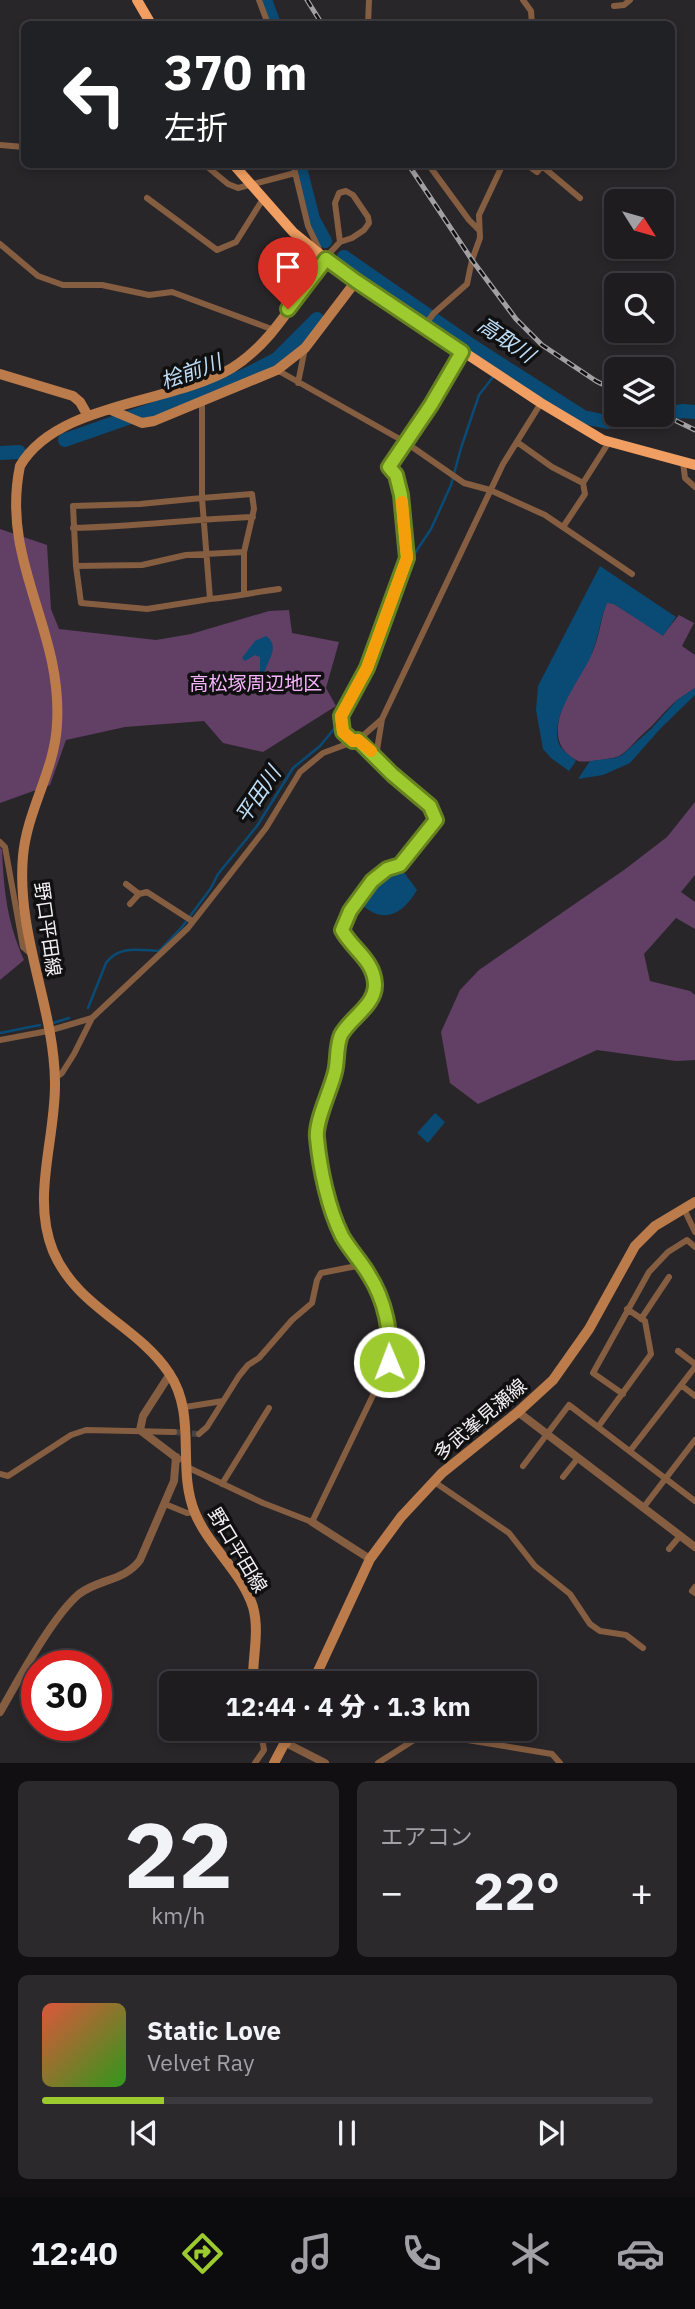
<!DOCTYPE html>
<html lang="ja">
<head>
<meta charset="utf-8">
<style>
  :root { --surface:#1f1c20; --page:#2c292d; --text:#f1f3f6; --muted:#a1a1a5; --line:#3c3a3e; --accent:#9dca2f }
  body { margin:0; font-family:"IBM Plex Sans","Noto Sans JP",sans-serif; background:var(--page); color:var(--text); height:100vh; display:flex; flex-direction:column; font-size:26px; white-space:nowrap }
  * { box-sizing:border-box; margin:0 }
  p { font-size:23px; color:var(--muted) }
  .icon { flex:none; width:38px; height:38px; fill:none; stroke:currentColor; stroke-width:2; stroke-linecap:round; stroke-linejoin:round }
  .map { position:relative; height:1763px; overflow:hidden }
  .sheet { display:flex; flex-direction:column; gap:18px; padding:18px; background:#110f12; flex:1 }
  .sheet>* { flex:none }
  .banner { position:absolute; left:21px; top:21px; width:654px; height:147px; border-radius:10px; box-shadow:0 4px 10px #0003,0 0 0 2px var(--line); background:#202124; color:#fff; overflow:hidden }
  .needle { width:46px; rotate:127deg }
  .tools { position:absolute; left:604px; top:189px; display:grid; gap:14px }
  .tools a { display:grid; place-items:center; width:70px; height:70px; border-radius:10px; background:var(--surface); box-shadow:0 4px 10px #0003,0 0 0 2px var(--line); font-size:35px }
  .speed { position:absolute; left:21px; top:1650px; display:flex; gap:14px; font-size:35px; font-weight:700; text-align:center }
  .speed>* { display:grid; place-content:center; width:91px; height:91px; border-radius:50%; background:var(--surface); box-shadow:0 4px 10px #0003,0 0 0 2px var(--line); line-height:1 }
  .speed .limit { border:10px solid #d22; background:#fff; color:#111 }
  .pin { position:absolute; display:grid; place-items:center; width:60px; height:60px; color:#fff; margin:-72px -30px; border-radius:50% 50% 50% 0; rotate:-45deg; box-shadow:0 0 7px #0007 }
  .pin .icon { rotate:45deg }
  .me { position:absolute; width:77px; margin:-38px; rotate:359deg; stroke-linejoin:round; filter:drop-shadow(0 0 5px #0008) }
  .turn { display:flex; align-items:center; gap:24px; height:147px; padding:0 28px; font-size:32px }
  .turn .icon { width:91px; height:91px; stroke-width:2.5 }
  .turn b { display:block; font-size:49px; line-height:60px }
  .big { font-size:52px; font-weight:800; line-height:1.1 }
  .sheet .card { flex:1; display:flex; flex-direction:column; justify-content:center; gap:10px; min-width:0; padding:0 24px; border-radius:10px; background:var(--page) }
  .sheet .dial { align-items:center; gap:0 }
  .dial b { font-size:91px; line-height:1 }
  .song { display:flex; align-items:center; gap:21px }
  .cover { width:84px; height:84px; border-radius:10px; background:linear-gradient(135deg,hsl(10 70% 55%),hsl(110 70% 35%)) }
  .played { height:7px; border-radius:4px; background:linear-gradient(90deg,var(--accent) 20%,var(--line) 20%) }
  .keys { display:flex; justify-content:space-around; direction:ltr }
  .heat { display:flex; justify-content:space-between; align-items:center; font-size:38px; direction:ltr }
  .sheet .tiles { flex:1; display:grid; gap:18px; grid-template-columns:1fr 1fr }
  .card:last-child { grid-column:span 2 }
  .trip { position:absolute; left:159px; top:1671px; width:378px; height:70px; border-radius:10px; background:var(--surface); box-shadow:0 4px 10px #0003,0 0 0 2px var(--line); font-weight:800; line-height:70px; text-align:center }
  .dock { display:flex; height:112px; justify-content:space-around; align-items:center; background:#0c0b0d; color:var(--muted) }
  .dock .icon { width:49px; height:49px }
  .dock .on { color:var(--accent) }
  .dock b { font-size:32px; color:var(--text) }
  .map>svg:first-child { display:block }
</style>
</head>
<body>
<div class="map">
<svg width="695" height="1763" viewBox="0 0 695 1763">
  <rect width="100%" height="100%" fill="#29262a"/>
  <path fill="#623f65" d="M0 529 47 545 51 609 59 629 156 640 191 634 269 611 289 610 292 633 339 642 326 688 336 706 263 752 223 743 204 721 125 727 66 740 50 785 0 803Z
    M607 602 614 604 663 635 679 615 694 623 682 646 695 655V688C689 692 683 696 677 700 665 710 655 724 643 734 635 741 628 751 619 756 613 759 583 763 578 761 534 740 573 686 589 659 599 642 600 620 607 602Z
    M695 802V875L681 892 695 902V929L676 918 644 954 650 981 690 991 695 995V1060L676 1061 597 1050 478 1104 450 1083 441 1032 460 990 479 970 624 870 667 837Z
    M0 847 2 850C4 892 7 921 24 960L0 980Z"/>
  <path fill="#094b74" d="M600 566 676 617 663 636 614 604 607 603C600 620 598 639 591 656 581 678 551 715 558 741 560 750 570 755 576 761L569 771 551 758 543 749 536 710 538 686Z
    M266 636C283 648 263 664 264 678L260 675V657L255 655 245 661 242 658 255 641Z
    M695 688V695L660 729 630 763 603 775 578 779 590 761 615 758 622 755 651 729 677 700Z
    M400 867 417 890C402 916 382 925 359 902L380 876Z
    M435 1113 445 1122 428 1143 417 1133Z"/>
  <g fill="none" stroke-linecap="round" stroke-linejoin="round">
    <path stroke="#094b74" stroke-width="2.5" d="M497 372 502 365
      M396 596 409 562 431 529 451 485 461 448 479 395 493 377
      M343 718 368 672
      M88 1008 106 963C119 945 139 950 159 951L182 927 211 888 218 874 257 826 293 768 320 746 339 723
      M53 1023 69 1018
      M0 1033 40 1025"/>
    <path stroke="#094b74" stroke-width="14" d="M265 0 274 24
      M299 164 313 219 325 241
      M344 257 472 346 583 417 607 422 656 415
      M662 414 683 411 695 412
      M65 440 211 389 246 375 277 359 317 319
      M0 453 19 452"/>
    <path stroke="#474448" stroke-width="6" stroke-dasharray="6 3" stroke-linecap="butt" d="M174 1432 199 1434"/>
    <path stroke="#855d40" stroke-width="6" d="M259 0 268 24
      M523 0 531 11 532 24
      M614 6 624 5 630 0
      M368 24 369 0
      M0 145 24 147
      M204 164 228 184 238 188 295 173
      M293 164 308 226 319 249
      M428 164 469 220 479 230
      M526 164 537 172 542 166 580 198
      M147 198 217 250 236 242 263 199
      M0 244 38 276 63 285H102L149 295 172 292 274 330
      M325 258 340 242 352 238 364 230 369 223 368 217 353 195 346 191 339 193 335 203 340 242
      M424 327 433 314 467 284 472 260 480 238 479 215 503 164
      M277 370 405 442 464 483 490 490 545 515 632 574
      M298 383 305 348
      M202 402V498L210 599 147 609 81 603 76 566 73 506 140 504 202 498 252 494 254 509 244 552V593
      M517 442 552 467 583 483 585 494 563 527
      M683 462 685 478 695 487
      M583 483 609 442
      M73 528C133 527 193 519 253 517
      M76 566 142 565 186 555 244 552
      M210 599C234 597 255 592 279 589
      M353 741 343 732 341 716 367 668 407 558 401 494 396 475 389 467 431 405 462 352
      M376 756 382 719
      M0 842 5 847 23 947 31 954
      M126 884 139 894
      M130 904 139 894 147 892 192 921
      M0 1040 48 1031 92 1018
      M55 1078 62 1073 74 1054 92 1018 188 928 266 828 300 772 323 753 358 740 382 719 503 464 541 403
      M684 1209 695 1232
      M641 1319 669 1277
      M678 1351 695 1364
      M681 1385 695 1396
      M623 1394 593 1373 649 1272 668 1252 687 1240 695 1247
      M185 1407 223 1401
      M598 1427 651 1354 645 1321 627 1309
      M199 1434 207 1427 239 1376 248 1365 259 1358 292 1320 312 1303 317 1280 321 1273 362 1265
      M630 1451 695 1367
      M523 1466 569 1405 695 1501
      M187 1467 263 1503 312 1522 389 1362 391 1344 389 1329 371 1277 343 1237 333 1216 316 1135 335 1073 339 1039 346 1027 369 1002 375 989 373 974 367 960 343 931 350 911 372 881 387 868 400 865 436 819 430 806 392 774 358 740
      M0 1474 8 1476 71 1435 86 1430 174 1432
      M563 1477 578 1458
      M433 1481 509 1533 535 1566 570 1594 590 1624 600 1631 626 1635 643 1648
      M222 1484 269 1408
      M165 1504 187 1513 194 1512
      M643 1508 695 1440
      M669 1549 680 1536
      M695 1587 692 1591 695 1593
      M255 1763 264 1750 262 1738 256 1729
      M378 1763 425 1733 552 1754 560 1763"/>
    <path stroke="#855d40" stroke-width="8" d="M170 1374 143 1416 140 1430 178 1459
      M518 1412 695 1547
      M312 1522 370 1559
      M0 1712C19 1679 52 1617 79 1594 98 1579 125 1581 140 1560L174 1481 176 1457
      M286 1743 325 1763"/>
    <path stroke="#bb7b4a" stroke-width="10" d="M0 374 73 396 80 402 88 416
      M111 410 142 423 154 421 277 370 305 348 356 281
      M253 1684C252 1658 260 1632 253 1607 242 1572 209 1547 195 1513 176 1468 198 1416 169 1373 137 1325 77 1308 53 1251 31 1197 56 1138 55 1082 54 1006 16 935 23 856 27 810 55 770 57 724 63 629 0 562 20 466 57 402 172 404 232 368 274 342 296 296 326 259
      M312 1684 370 1559 401 1517 442 1473 518 1412 553 1380 589 1329 635 1246 655 1226 695 1202
      M273 1729 286 1743
      M274 1763 292 1729"/>
    <path stroke="#f09e61" stroke-width="10" d="M137 0 151 24
      M233 164 293 232 326 259 356 281 541 403 603 440 695 465"/>
    <g stroke="#a3a0a4" stroke-width="5">
      <path id="rail" d="M307 0 322 24
        M408 164 472 260 516 319 542 345 596 381 616 391
        M662 414 695 430"/>
    </g>
    <use href="#rail" stroke="#111011" stroke-width="2.5" stroke-dasharray="8" stroke-linecap="butt"/>
  </g>
  <g fill="none" stroke-linecap="round" stroke-linejoin="round">
    <g stroke="#66831f" stroke-width="18">
      <path id="route" d="M288 309 326 259 356 281 462 352 431 405 389 467 396 475 401 495 407 558 367 668 341 716 343 732 353 741 358 740 392 774 430 806 436 820 400 865 387 869 372 881 350 911 342 930C352 949 374 960 375 984 376 1005 350 1018 341 1035 336 1046 338 1061 335 1072 331 1090 315 1121 317 1138 320 1169 328 1208 342 1236 350 1250 361 1261 369 1275 385 1300 392 1333 389 1362"/>
    </g>
    <use href="#route" stroke="#9dca2f" stroke-width="12"/>
    <path stroke="#f59e0b" stroke-width="12" d="M371 751 358 740 353 741 343 732 341 716 367 668 407 558 402 502"/>
  </g>
  <g text-anchor="middle" stroke-width="7" stroke-linejoin="round" paint-order="stroke">
    <g font-size="19" fill="#f6b4fd" stroke="#111011">
      <text x="256" y="690">高松塚周辺地区</text>
    </g>
    <g font-size="19" fill="#f4f1f4" stroke="#111011">
      <text transform="translate(48 929) rotate(82)" y="7">野口平田線</text>
      <text transform="translate(480 1419) rotate(-40)" y="7">多武峯見瀬線</text>
      <text transform="translate(238 1550) rotate(59)" y="7">野口平田線</text>
    </g>
    <g font-size="21" font-style="italic" fill="#beddf7" stroke="#111011">
      <text transform="translate(506 340) rotate(34)" y="7">高取川</text>
      <text transform="translate(191 372) rotate(-20)" y="7">桧前川</text>
      <text transform="translate(258 795) rotate(-56)" y="7">平田川</text>
    </g>
  </g>
</svg>
<div class="tools">
<a><svg class="needle" viewBox="-14 -14 28 28"><path d="M0-13l5 13h-10z" fill="#e53935"/><path d="M0 13l5-13h-10z" fill="#a1a1a5"/></svg></a>
<a><svg class="icon" aria-label="search" viewBox="0 0 24 24"><circle cx="10" cy="10" r="6"/><path d="M15 15l6 6"/></svg></a>
<a><svg class="icon" aria-label="layers" viewBox="0 0 24 24"><path d="M12 4l9 5-9 5-9-5zM3 14l9 5 9-5"/></svg></a>
</div>
<div class="speed"><div class="limit">30</div></div>
<div class="pin" style="left:288px;top:309px;background:#d93025"><svg class="icon" aria-label="arrive" viewBox="0 0 24 24"><path d="M6 21V4h12l-3 4 3 4H6"/></svg></div>
<svg class="me" style="left:389px;top:1362px" viewBox="-20 -20 40 40"><circle r="17" fill="#9dca2f" stroke="#fff" stroke-width="3"/><path d="M0-11L8 9 0 5-8 9z" fill="#fff"/></svg>
<div class="trip">12:44 · 4 分 · 1.3 km</div>
<div class="banner">
<div class="turn"><svg class="icon" aria-label="left" viewBox="0 0 24 24"><path d="M17 20v-9H6M10 6l-5 5 5 5"/></svg><div><b>370 m</b>左折</div></div>
</div>
</div>
<section class="sheet">
<div class="tiles">
<div class="card dial"><b>22</b><p>km/h</p></div>
<div class="card"><p>エアコン</p>
<div class="heat"><a>−</a><b class="big">22°</b><a>+</a></div>
</div>
<div class="card">
<div class="song"><i class="cover"></i><div><b>Static Love</b><p>Velvet Ray</p></div></div>
<div class="played"></div>
<div class="keys"><svg class="icon" aria-label="previous" viewBox="0 0 24 24"><path d="M18 5L8 12l10 7zM5 5v14"/></svg><svg class="icon" aria-label="pause" viewBox="0 0 24 24"><path d="M8 5v14M16 5v14"/></svg><svg class="icon" aria-label="next" viewBox="0 0 24 24"><path d="M6 5l10 7-10 7zM19 5v14"/></svg></div>
</div>
</div>
</section>
<nav class="dock">
<b>12:40</b>
<svg class="icon on" aria-label="directions" viewBox="0 0 24 24"><path d="M12 3l9 9-9 9-9-9zM9 14v-3h6M13 9l2 2-2 2"/></svg>
<svg class="icon" aria-label="music" viewBox="0 0 24 24"><path d="M9 18V5l10-2v13"/><circle cx="6" cy="18" r="3"/><circle cx="16" cy="16" r="3"/></svg>
<svg class="icon" aria-label="phone" viewBox="0 0 24 24"><path d="M5 4h4l2 5-3 2q2 4 5 5l2-3 5 2v4C11 20 4 13 5 4z"/></svg>
<svg class="icon" aria-label="climate" viewBox="0 0 24 24"><path d="M12 3v18M4 7l16 10M4 17L20 7"/></svg>
<svg class="icon" aria-label="car" viewBox="0 0 24 24"><path d="M5 17H2v-5l4-1 3-4h7l3 4 3 1v5h-3M9 17h6M6 11h13"/><circle cx="7" cy="17" r="2"/><circle cx="17" cy="17" r="2"/></svg>
</nav>
</body>
</html>
